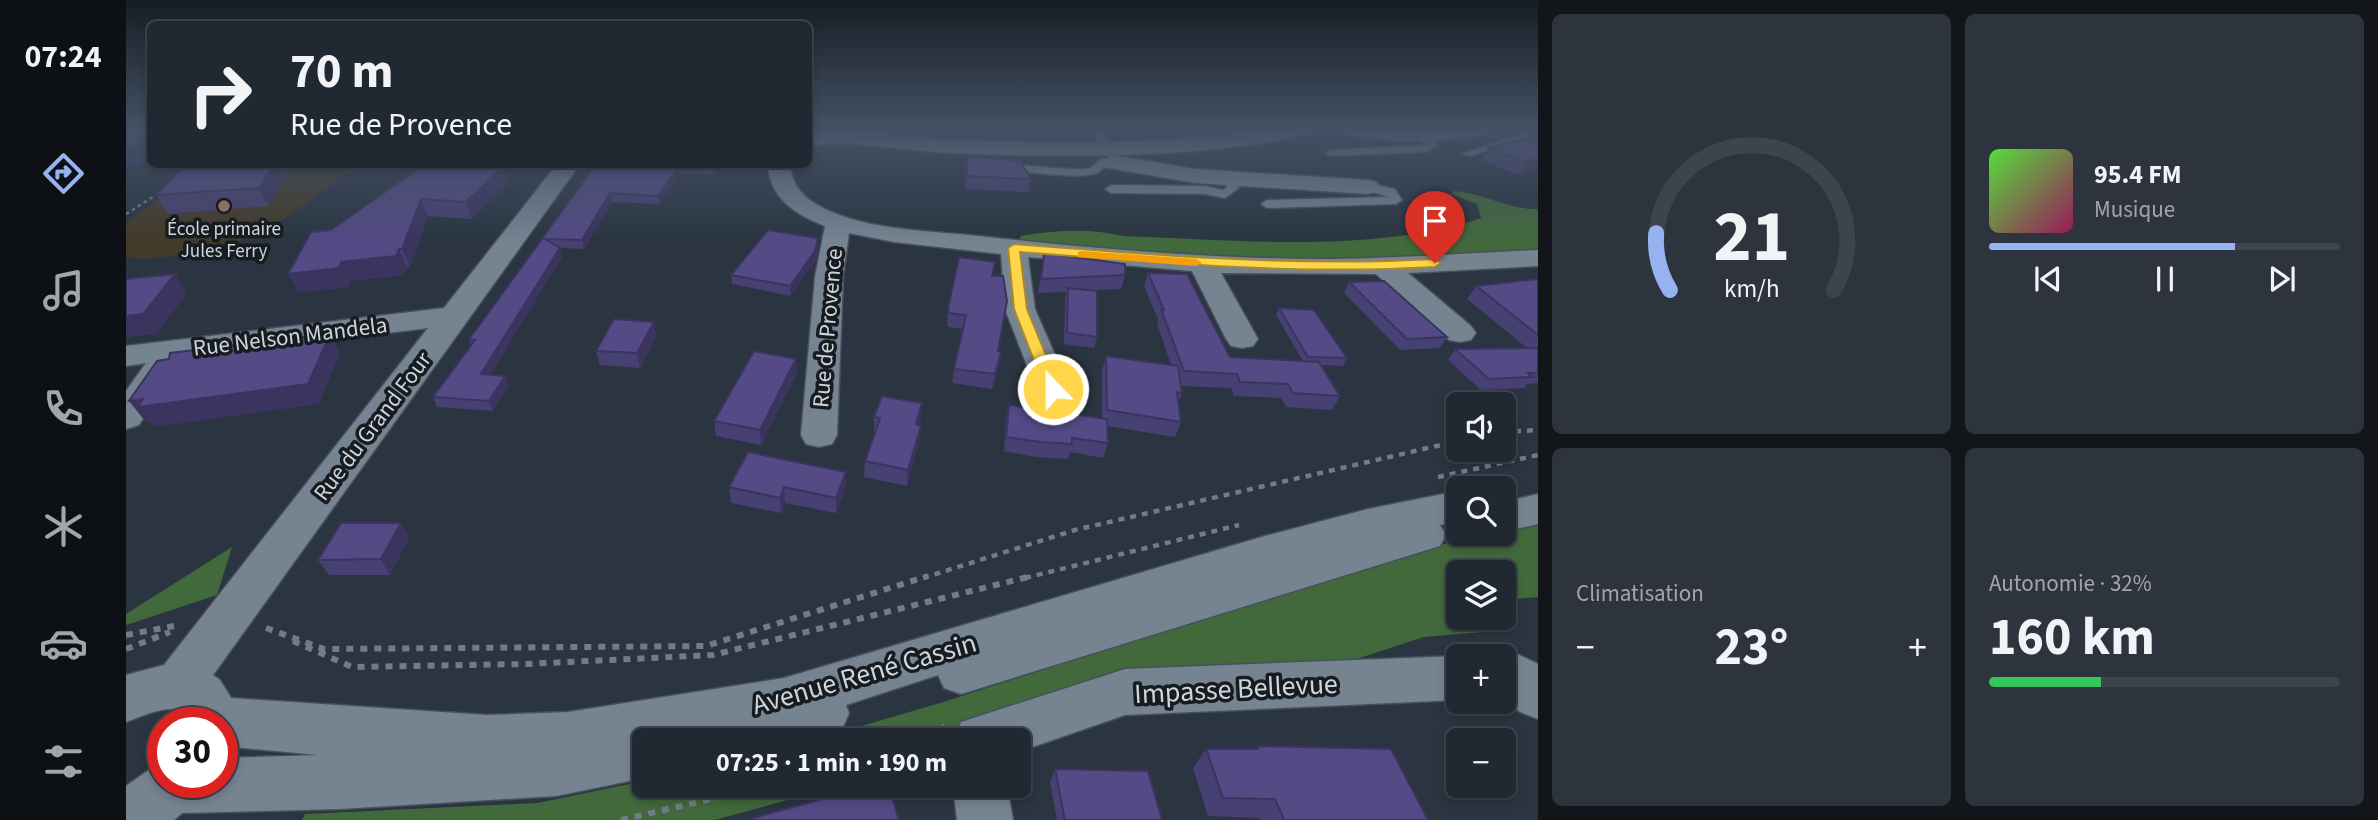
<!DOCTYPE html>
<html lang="fr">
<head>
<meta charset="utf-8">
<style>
  :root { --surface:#202831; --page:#2d343d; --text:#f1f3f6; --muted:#a2a6ab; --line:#3d444d; --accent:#95b2f1 }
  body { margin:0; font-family:"Source Sans 3",sans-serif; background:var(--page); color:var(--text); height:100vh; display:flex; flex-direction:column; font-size:26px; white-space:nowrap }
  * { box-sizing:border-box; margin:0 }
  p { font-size:23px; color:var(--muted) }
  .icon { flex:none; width:38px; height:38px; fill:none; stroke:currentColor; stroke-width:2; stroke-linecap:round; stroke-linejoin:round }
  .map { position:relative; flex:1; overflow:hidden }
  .drawer { display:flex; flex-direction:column; gap:14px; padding:14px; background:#12161b; width:840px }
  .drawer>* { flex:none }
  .banner { position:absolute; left:21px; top:21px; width:665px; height:147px; border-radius:10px; box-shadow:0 4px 10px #0003,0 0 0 2px var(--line); background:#202831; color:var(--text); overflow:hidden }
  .buttons { position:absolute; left:1320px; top:392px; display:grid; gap:14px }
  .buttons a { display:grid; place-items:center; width:70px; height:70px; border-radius:10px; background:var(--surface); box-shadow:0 4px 10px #0003,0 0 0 2px var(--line); font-size:35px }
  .speed { position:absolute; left:21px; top:707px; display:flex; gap:14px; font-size:35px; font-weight:700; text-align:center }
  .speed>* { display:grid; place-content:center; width:91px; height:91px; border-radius:50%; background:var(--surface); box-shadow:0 4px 10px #0003,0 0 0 2px var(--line); line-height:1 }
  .speed .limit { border:10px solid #d22; background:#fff; color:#111 }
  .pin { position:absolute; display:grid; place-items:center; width:60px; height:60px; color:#fff; margin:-72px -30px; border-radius:50% 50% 50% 0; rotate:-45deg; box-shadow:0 0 7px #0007 }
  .pin .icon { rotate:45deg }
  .me { position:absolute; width:77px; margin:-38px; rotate:338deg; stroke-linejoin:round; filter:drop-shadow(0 0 5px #0008) }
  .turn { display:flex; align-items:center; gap:24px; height:147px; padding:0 28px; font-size:32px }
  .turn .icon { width:91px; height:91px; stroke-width:2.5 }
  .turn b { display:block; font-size:49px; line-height:60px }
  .big { font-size:52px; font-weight:700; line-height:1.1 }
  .drawer .tile { flex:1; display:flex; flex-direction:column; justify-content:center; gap:10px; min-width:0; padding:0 24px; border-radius:10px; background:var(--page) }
  .drawer .dial { align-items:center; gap:0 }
  .dial svg { height:182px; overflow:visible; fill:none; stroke:var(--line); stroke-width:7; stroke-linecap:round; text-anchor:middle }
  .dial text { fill:var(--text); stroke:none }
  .song { display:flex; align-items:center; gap:21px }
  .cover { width:84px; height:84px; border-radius:10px; background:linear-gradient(135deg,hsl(110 70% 55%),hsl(330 70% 35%)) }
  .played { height:7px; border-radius:4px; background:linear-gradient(90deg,var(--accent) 70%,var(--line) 70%) }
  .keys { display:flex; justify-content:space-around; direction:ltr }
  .heat { display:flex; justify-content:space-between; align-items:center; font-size:38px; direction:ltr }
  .charge { height:10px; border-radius:5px; background:linear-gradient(90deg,#34c759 32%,var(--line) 0) }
  .drawer .tiles { flex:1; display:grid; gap:14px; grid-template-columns:repeat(2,1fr) }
  .trip { position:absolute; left:506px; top:728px; width:399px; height:70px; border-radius:10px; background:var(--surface); box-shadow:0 4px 10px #0003,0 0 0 2px var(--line); font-weight:700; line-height:70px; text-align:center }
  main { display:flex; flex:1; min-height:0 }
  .menu { display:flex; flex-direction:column; width:126px; justify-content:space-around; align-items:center; background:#0d1014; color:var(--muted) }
  .menu .icon { width:49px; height:49px }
  .menu .on { color:var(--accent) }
  .menu b { font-size:32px; color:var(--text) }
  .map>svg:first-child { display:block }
</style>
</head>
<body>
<main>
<nav class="menu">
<b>07:24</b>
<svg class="icon on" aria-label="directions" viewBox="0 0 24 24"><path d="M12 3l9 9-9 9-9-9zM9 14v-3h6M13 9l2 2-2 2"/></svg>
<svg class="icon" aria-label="music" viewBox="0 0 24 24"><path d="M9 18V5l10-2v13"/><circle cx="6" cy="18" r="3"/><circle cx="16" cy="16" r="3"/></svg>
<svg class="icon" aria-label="phone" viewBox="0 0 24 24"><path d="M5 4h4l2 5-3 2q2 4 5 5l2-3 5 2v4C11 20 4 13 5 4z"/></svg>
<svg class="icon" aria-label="climate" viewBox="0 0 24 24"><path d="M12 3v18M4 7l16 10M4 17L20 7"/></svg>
<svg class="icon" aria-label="car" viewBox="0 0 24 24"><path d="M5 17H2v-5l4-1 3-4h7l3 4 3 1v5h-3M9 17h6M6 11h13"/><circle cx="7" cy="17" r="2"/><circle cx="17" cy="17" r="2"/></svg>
<svg class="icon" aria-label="filters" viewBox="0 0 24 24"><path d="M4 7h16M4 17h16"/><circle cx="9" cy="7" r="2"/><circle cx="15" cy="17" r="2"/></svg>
</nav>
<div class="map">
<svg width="1412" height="820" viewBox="0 0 1412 820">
  <rect width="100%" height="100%" fill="#2a3541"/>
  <path fill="#433a29" d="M95 165H232L162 217 113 241 47 256 18 259 0 257V223L46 188Z"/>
  <path fill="#42693c" d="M1328 191C1357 193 1383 210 1412 209V250L1238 262 1058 258 893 242 895 236C927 230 965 228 997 236 1113 240 1244 254 1355 218L1351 204 1325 194Z
    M1412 521V597L1377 600V572H1332V618H1370L1369 631 1298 637 1212 665 993 677 829 740H688L814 703 1274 555 1358 534H1377V529Z
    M106 547 91 595 0 625V614Z
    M518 781V786H712L589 820H176L179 814 411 803Z"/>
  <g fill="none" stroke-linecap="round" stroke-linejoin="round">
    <g stroke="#47505a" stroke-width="3">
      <path id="service" d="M964 128H974L986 147 985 149H977Z
        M1387 128H1397L1404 136 1345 156 1336 154 1392 135Z
        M1289 133H1297L1312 145 1300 152 1204 156 1199 153 1204 150 1300 145 1289 137Z
        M977 158 983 161C979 165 976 171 971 173 955 180 898 171 877 170L871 167 877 164C892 164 955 172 964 168 969 165 972 160 977 158Z
        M1103 176 1107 177 1113 188 1099 198 1079 194 985 193 979 189 985 185 1079 186 1097 190 1101 187 1097 179Z
        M1242 183 1269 189 1276 200 1270 204 1141 208 1135 204 1141 200 1262 197 1238 189 1236 187Z"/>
    </g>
    <g stroke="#47505a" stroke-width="3">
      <path id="minor" d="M0 128H24V136L0 138Z
        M1148 128H1192L1189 132C1079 160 935 157 821 153 780 151 720 139 682 146V134C722 126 775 138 816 140 922 143 1044 147 1148 128Z
        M1208 128H1376L1366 134C1314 142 1263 145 1211 132Z
        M985 155 1069 169 1242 180 1250 182 1254 187 1250 192 1242 194 1069 183 977 167 974 162Z
        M431 164H454L87 675 94 680 105 698 361 715 442 712 658 678 1139 536 1242 509 1332 491V521L1314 525 1320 535 1314 546 835 694 818 688 812 675 720 705 723 713 716 730 688 740H518V778L430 796 214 809 56 813 48 820H0V786L37 760V782H96V758L192 755 96 746V723H60L59 712C42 703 17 716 0 722V675L38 665 302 328 43 360 49 368 13 425 0 429V391L20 363 0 366V346L318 308Z
        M642 164H664C666 183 673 193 688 203 735 231 799 230 853 236 970 249 1088 259 1206 259 1275 258 1343 253 1412 250V266L1282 273 1345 326 1350 333 1345 340 1334 342 1323 340 1250 274 1095 273 1132 339 1127 346 1116 348 1105 346 1100 339 1066 271 902 257 909 309 944 389 939 397 927 400 915 397 910 389 879 309 875 254 768 242 723 233 717 277 711 435 706 444 693 447 680 444 675 435 689 277 699 226C670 215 643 198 642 164Z
        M1412 494V524L1377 532V502Z
        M1377 654H1391L1412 664V719L1394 712 1377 698V656H1370Z
        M1332 656V700L999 715 892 752V740H827L835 722 999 669Z
        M827 786H881L887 820H831Z"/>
    </g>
    <path stroke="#737c86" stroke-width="2.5" stroke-dasharray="3.5 3.5" stroke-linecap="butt" d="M0 214 38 190"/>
    <path stroke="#737c86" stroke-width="4.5" stroke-dasharray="6 6" stroke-linecap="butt" d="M1377 432 1412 430
      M1312 477 1412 455
      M797 578 949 530 1332 441
      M899 578 1113 525"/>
    <path stroke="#737c86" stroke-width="6" stroke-dasharray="7 7" stroke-linecap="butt" d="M140 628 198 649 580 646 802 576
      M0 635 48 626
      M167 641 226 667 400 664 587 655 906 576
      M0 649 44 632
      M777 740 818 726
      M495 820 641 786"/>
    <use href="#service" fill="#768391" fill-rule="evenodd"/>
    <use href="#minor" fill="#768391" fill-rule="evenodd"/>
  </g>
  <path fill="#474073" d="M1412 135V168L1393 174 1355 161 1362 148Z
    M841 156 905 179 903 192 839 189Z
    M96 164H154L160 177 143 206 42 214 30 195Z
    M470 164H634L633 168 592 167 587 175 554 174 533 204 486 202 458 249 433 248 436 257 364 375 383 386 367 411 311 407 307 397 345 345 343 339Z
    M289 165 383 182 346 219 302 216 284 267H281L278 275 224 281 222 287 172 292 205 230 291 170Z
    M692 248 690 260 664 296 606 284 605 275Z
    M918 253 999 275 995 289 963 290 971 337 968 348 938 344 939 299 941 292 912 293Z
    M1022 273 1104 357 1177 361 1150 315 1153 308 1221 358 1217 366 1195 365 1214 396 1206 410 1160 407 1155 398 1108 396 1105 388 1055 386 1056 393 1052 404 1055 422 1049 437 981 426 982 443 977 458 944 452 942 459 910 457 878 451 880 419 883 405 976 419V371L980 356 1045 365 1031 323 1032 319 1018 286Z
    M866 276 872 351 873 366 866 389 826 383 828 369 837 329 822 327 821 321 822 308Z
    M1412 279V383L1401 384 1398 388 1355 390 1322 360 1329 349 1401 348 1341 299 1350 286Z
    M1223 282 1321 337 1314 348 1274 350 1218 293Z
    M530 336 514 368 474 365 470 351Z
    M671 374 635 445 590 436 588 421Z
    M748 417 795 418 793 425 795 426 793 441 781 486 738 477 739 461 749 433 748 432Z
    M720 472V488L710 513 659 503 655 513 605 503 603 487Z
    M275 523 283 538 264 575H203L192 560Z
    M1132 746 1302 820H1134L1133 818 1082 816 1067 768 1080 749H1129Z
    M929 769 1036 820H931L924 782Z"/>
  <path fill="#3a345e" d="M12 128H15L22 141 20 164 1 166 0 167V148Z
    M1412 158V168L1393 174 1400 162Z
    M148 164H154L160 177 143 206 133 188Z
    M588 164H591L592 167 587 175 586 167Z
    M379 165 383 182 346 219 340 202Z
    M553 166 554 174 533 204 532 196Z
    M484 193 486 202 458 249 456 240Z
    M295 199 302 216 284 267 276 249Z
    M692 238V248L690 260 664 296V286Z
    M434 248 436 257 359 384 355 374Z
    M273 249 281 267 278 275 224 281 222 287 172 292 162 274Z
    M49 274 61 293 31 334 0 337V316Z
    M528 322 530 336 514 368 511 353Z
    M204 334 214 353 193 404 28 427 23 421H19L3 401Z
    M875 352 873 366 866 389 869 374Z
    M670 359 671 374 635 445 634 430Z
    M379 376 383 386 367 411 363 401Z
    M796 403 795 418 788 440 790 424Z
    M795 426 793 441 781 486 782 470Z
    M720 472V488L710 513V498Z
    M658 487 659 503 655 513 654 498Z
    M275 523 283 538 264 575 255 559Z"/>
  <path fill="#534a86" stroke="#3a345e" stroke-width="2" d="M0 128H12L10 147 0 148Z
    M1412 135V158L1400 162 1362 148Z
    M841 156 894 161 905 179 841 176Z
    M96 164H148L133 188 30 195 56 168Z
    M333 164 331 169 336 164 379 165 340 202 295 199 276 249H273L270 256 215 262 213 268 162 274 185 232 205 230 296 166 289 164Z
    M470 164H588L586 167 553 166 532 196 484 193 456 240 419 239 434 248 355 374 379 376 363 401 307 397 349 340 343 339 360 316Z
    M642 230 692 238 689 251 664 286 605 275Z
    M918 253 999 264V275L915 279Z
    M833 257 869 262 866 276H877L881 301 872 351 875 352 869 374 828 369 840 315 823 313 822 308Z
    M1022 273 1061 274 1104 357 1193 362 1214 396 1167 393 1162 384 1114 382 1111 374 1058 371 1035 309 1038 310Z
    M49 274 17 314 0 316V279Z
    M1412 279V335L1350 286Z
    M1258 281 1321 337 1281 339 1223 282Z
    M942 288 971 291V337L941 333Z
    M1153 308 1188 310 1221 358 1182 357Z
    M488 319 528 322 511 353 470 351Z
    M204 334 182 384 12 407 17 399 3 401 31 361 43 359 44 353Z
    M1412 348V373H1402L1406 377 1363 379 1329 349Z
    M628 351 670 359 634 430 588 421Z
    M980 356 1052 366 1056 393 1051 392 1055 422 981 410Z
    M756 396 796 403 790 424 795 426 782 470 739 461 754 418 748 417Z
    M883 405 981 419 982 443 946 438V444L914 442 880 437Z
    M622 452 720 472 710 498 658 487 654 498 603 487Z
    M215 523H275L255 559 192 560Z
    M1132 746 1265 749 1302 820H1158L1149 799 1097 798 1080 749H1132Z
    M929 769 1022 771 1036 820H939Z
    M763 787 773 820H628L627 818 715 794 716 798Z"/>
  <linearGradient id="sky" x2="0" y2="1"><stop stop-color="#171d24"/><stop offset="0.53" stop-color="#445165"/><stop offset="1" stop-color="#445165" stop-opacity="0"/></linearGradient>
  <rect width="1412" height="243" fill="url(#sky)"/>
  <path fill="#ffd54a" stroke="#a68a30" stroke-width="2" d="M888 244C1028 255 1168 267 1309 259L1315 263 1309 267C1170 275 1032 263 894 252L901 309 934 389 927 394 919 389 888 309 882 248Z"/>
  <path fill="#f59e0b" d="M956 251 1070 259 1076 263 1070 266 952 257V252Z"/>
  <circle fill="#8d6e63" stroke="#171c21" stroke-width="2.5" cx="98" cy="206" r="7"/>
  <g text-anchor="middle" stroke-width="7" stroke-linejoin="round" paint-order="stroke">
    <g font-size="19" fill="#ced5dc" stroke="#171c21">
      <text x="98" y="235">École primaire<tspan x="98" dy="22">Jules Ferry</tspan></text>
    </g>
    <g font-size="23" fill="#ced5dc" stroke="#171c21">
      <text transform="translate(701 328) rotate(-85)" y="8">Rue de Provence</text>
      <text transform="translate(164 336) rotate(-7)" y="8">Rue Nelson Mandela</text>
      <text transform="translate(246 426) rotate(-53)" y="8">Rue du Grand Four</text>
    </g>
    <g font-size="28" fill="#ced5dc" stroke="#171c21">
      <text transform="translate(738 673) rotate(-16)" y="10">Avenue René Cassin</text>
      <text transform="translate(1110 688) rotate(-3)" y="10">Impasse Bellevue</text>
    </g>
  </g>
</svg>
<div class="buttons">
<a><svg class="icon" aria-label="sound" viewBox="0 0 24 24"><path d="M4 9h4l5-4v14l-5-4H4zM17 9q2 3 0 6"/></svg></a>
<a><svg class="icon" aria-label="search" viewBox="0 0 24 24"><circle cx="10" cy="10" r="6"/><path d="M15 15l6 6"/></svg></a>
<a><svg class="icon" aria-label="layers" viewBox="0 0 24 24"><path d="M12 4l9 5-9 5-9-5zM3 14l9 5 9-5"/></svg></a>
<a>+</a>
<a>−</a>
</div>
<div class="speed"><div class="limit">30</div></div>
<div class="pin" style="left:1309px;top:263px;background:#d93025"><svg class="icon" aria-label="arrive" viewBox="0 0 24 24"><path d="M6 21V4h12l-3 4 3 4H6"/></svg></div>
<svg class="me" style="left:927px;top:389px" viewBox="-20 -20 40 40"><circle r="17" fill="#ffd54a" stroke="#fff" stroke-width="3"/><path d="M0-11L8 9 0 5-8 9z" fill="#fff"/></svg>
<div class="trip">07:25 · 1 min · 190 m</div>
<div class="banner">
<div class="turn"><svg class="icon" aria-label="right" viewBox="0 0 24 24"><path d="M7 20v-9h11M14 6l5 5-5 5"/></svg><div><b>70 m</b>Rue de Provence</div></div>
</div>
</div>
<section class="drawer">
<div class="tiles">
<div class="tile dial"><svg viewBox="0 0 100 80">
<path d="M14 69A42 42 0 1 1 86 69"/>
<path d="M14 69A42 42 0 0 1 8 44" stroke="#95b2f1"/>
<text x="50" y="56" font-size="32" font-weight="700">21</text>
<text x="50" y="72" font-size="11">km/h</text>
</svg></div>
<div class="tile">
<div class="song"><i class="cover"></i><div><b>95.4 FM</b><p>Musique</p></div></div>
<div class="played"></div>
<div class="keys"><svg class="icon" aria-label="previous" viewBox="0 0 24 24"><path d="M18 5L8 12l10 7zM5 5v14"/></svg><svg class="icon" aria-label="pause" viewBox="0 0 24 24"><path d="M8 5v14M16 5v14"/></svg><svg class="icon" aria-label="next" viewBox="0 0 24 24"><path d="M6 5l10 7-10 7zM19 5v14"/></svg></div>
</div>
<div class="tile"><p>Climatisation</p>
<div class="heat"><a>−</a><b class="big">23°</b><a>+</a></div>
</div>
<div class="tile"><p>Autonomie · 32%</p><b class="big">160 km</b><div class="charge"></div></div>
</div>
</section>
</main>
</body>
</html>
